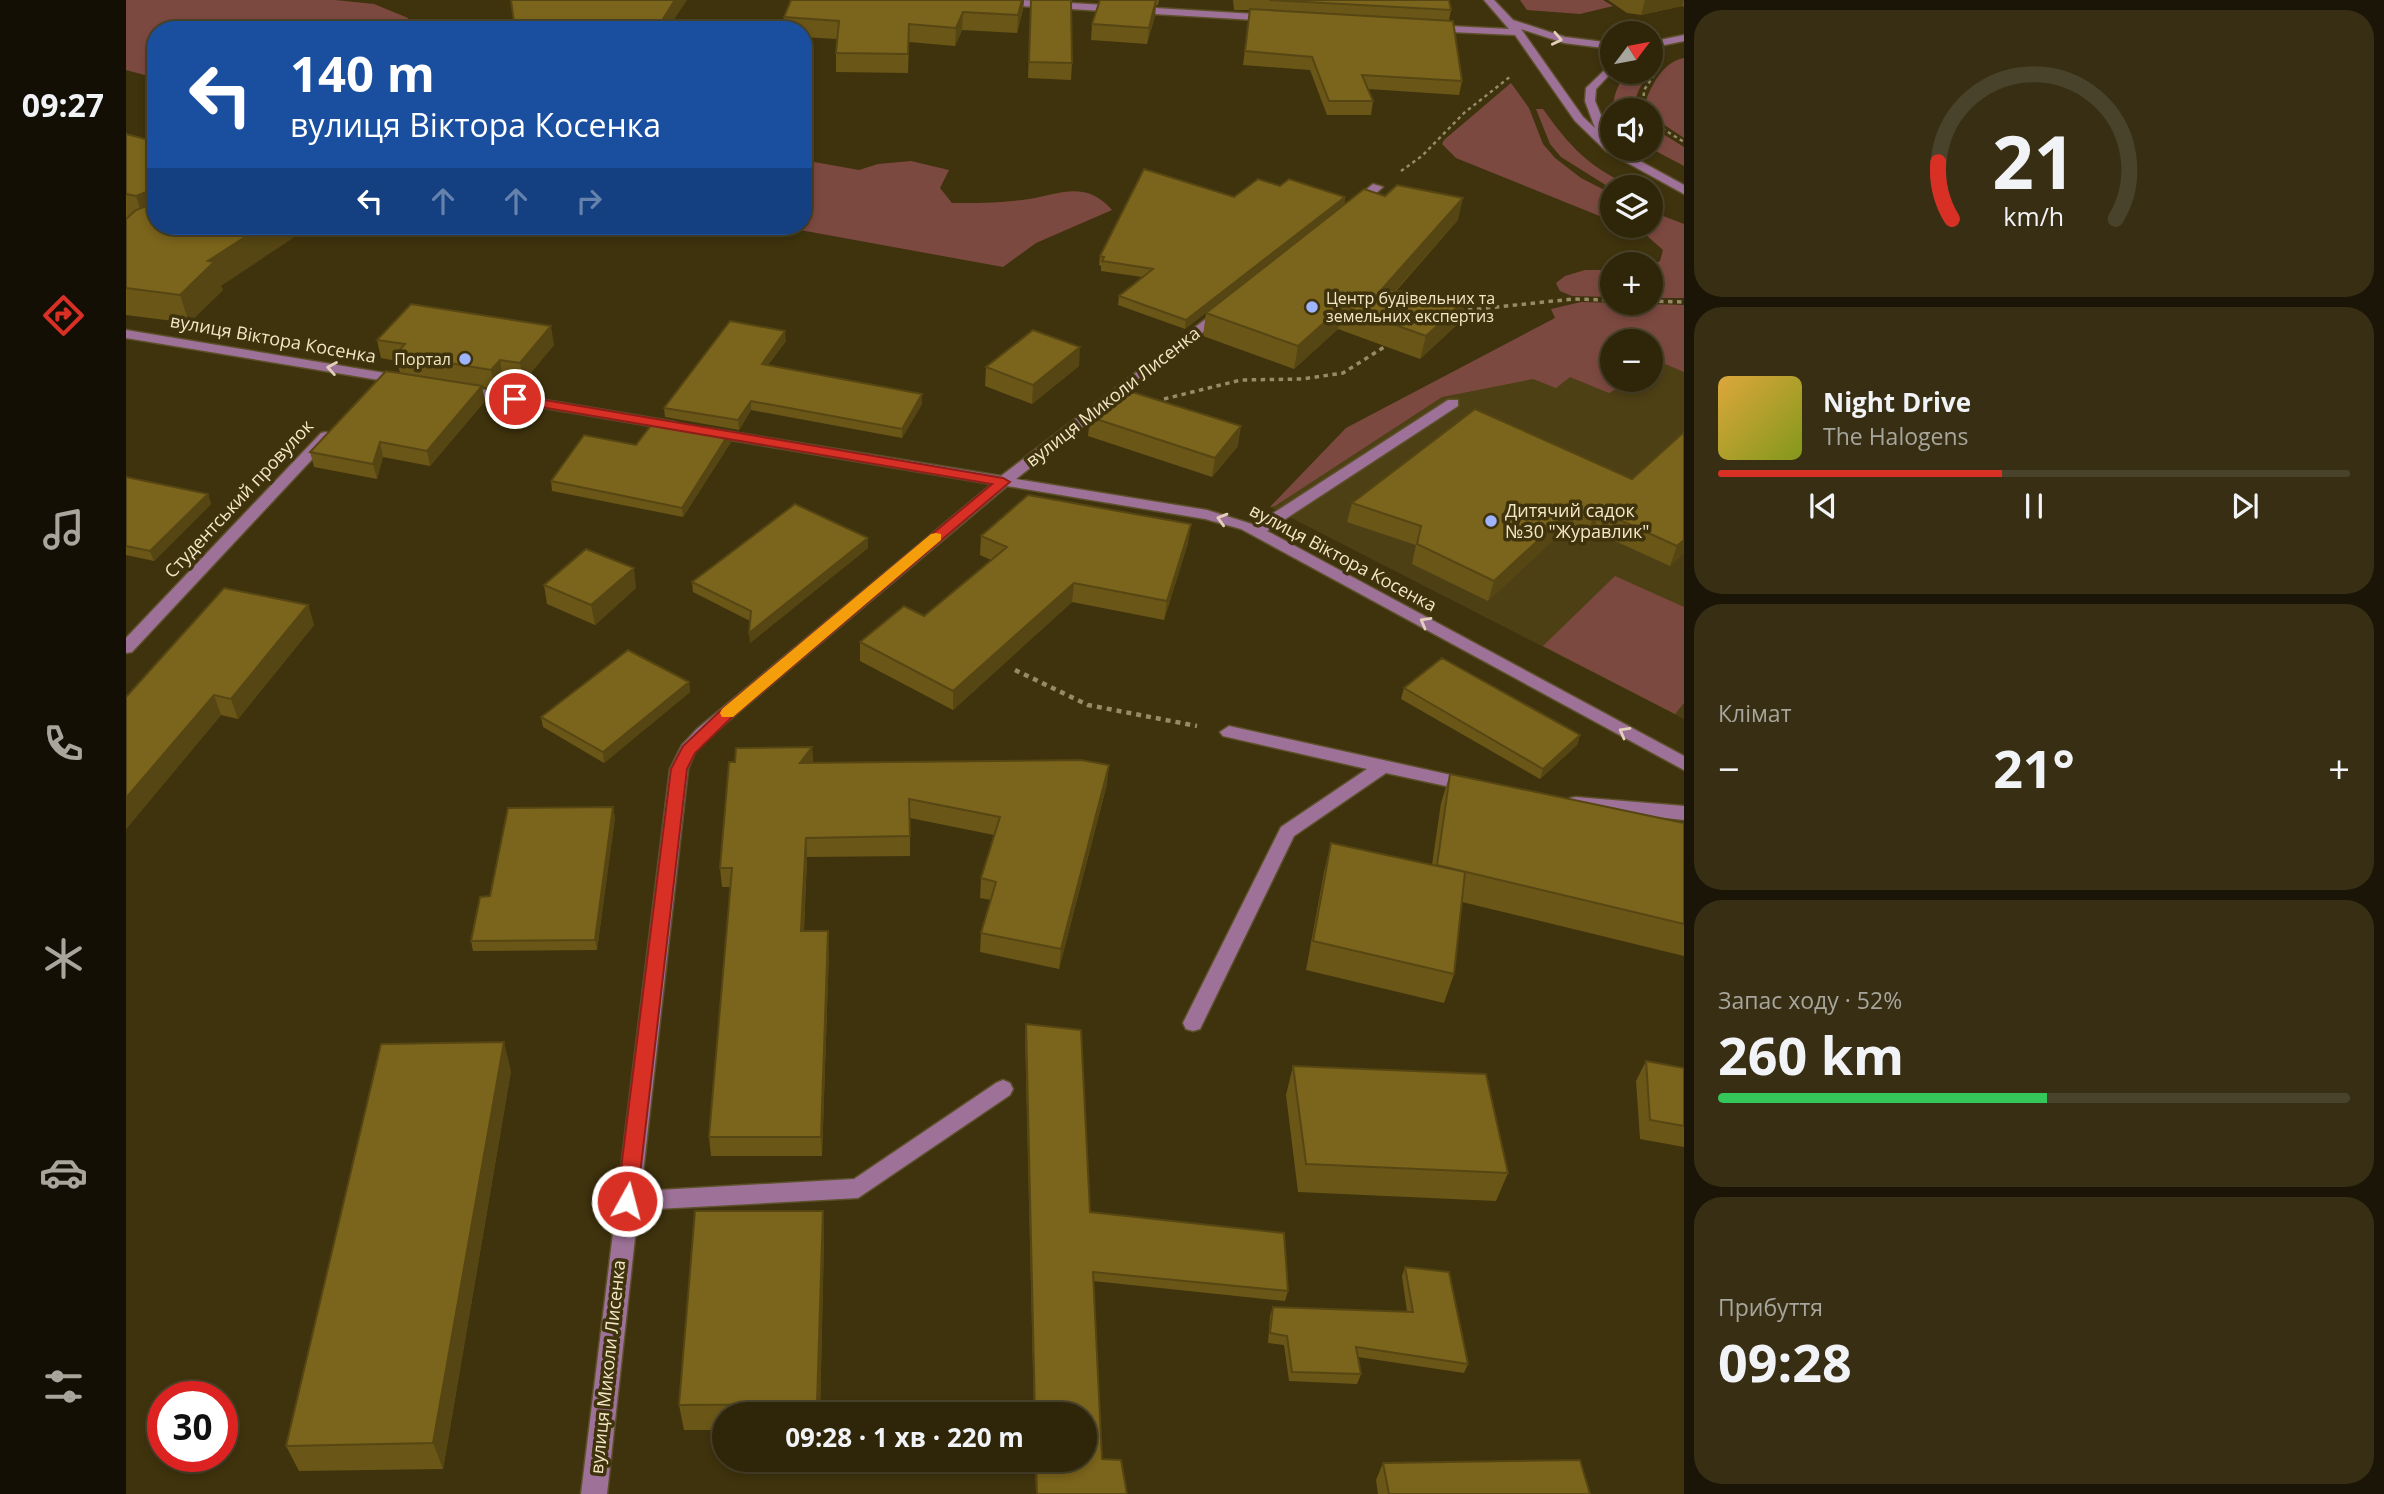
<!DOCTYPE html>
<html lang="uk">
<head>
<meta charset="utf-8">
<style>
  :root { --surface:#2f260a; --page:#372e13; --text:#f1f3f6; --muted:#a7a59c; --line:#4a432b; --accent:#d93025 }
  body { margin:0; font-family:"Open Sans",sans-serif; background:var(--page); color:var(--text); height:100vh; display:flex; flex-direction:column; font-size:26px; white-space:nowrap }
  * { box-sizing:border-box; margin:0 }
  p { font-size:23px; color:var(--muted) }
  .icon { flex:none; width:38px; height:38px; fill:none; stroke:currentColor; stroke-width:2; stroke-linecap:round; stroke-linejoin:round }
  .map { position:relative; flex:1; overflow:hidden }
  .side { display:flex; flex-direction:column; gap:10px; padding:10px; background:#1a1506; width:700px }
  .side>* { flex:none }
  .top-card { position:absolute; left:21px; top:21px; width:665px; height:214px; border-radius:28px; box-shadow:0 4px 10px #0003,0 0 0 2px var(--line); background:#1a4fa0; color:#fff; overflow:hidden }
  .needle { width:46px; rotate:58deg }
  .fabs { position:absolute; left:1474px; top:21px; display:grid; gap:14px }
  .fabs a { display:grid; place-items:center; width:63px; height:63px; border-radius:50%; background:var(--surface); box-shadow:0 4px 10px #0003,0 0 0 2px var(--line); font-size:35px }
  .speed { position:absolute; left:21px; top:1381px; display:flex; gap:14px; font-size:35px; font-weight:700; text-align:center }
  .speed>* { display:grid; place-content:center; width:91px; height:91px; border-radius:50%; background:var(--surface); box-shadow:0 4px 10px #0003,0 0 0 2px var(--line); line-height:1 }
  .speed .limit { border:10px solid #d22; background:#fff; color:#111 }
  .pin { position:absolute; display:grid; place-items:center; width:60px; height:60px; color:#fff; margin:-30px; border:4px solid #fff; border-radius:50%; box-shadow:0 2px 7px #0007 }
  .me { position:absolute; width:77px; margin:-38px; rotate:7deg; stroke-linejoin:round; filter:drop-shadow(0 0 5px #0008) }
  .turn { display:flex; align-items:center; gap:24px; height:147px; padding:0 28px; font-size:32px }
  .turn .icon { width:91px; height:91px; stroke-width:2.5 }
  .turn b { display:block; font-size:49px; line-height:60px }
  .lanes { display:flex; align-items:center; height:66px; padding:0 28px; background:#0003; justify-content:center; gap:35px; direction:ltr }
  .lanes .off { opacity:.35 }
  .big { font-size:52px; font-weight:700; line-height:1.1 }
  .side .tile { flex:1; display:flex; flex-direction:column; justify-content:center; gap:10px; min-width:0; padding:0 24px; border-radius:28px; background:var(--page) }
  .side .dial { align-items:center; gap:0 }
  .dial svg { height:182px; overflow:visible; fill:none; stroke:var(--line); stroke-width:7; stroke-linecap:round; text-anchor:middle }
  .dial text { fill:var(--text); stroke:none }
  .song { display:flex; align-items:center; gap:21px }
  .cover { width:84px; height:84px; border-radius:10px; background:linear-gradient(135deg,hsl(40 70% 55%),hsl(70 70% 35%)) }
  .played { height:7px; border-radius:4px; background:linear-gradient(90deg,var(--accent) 45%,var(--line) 45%) }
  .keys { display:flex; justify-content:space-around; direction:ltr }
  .heat { display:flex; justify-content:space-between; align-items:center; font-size:38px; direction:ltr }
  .charge { height:10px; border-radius:5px; background:linear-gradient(90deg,#34c759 52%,var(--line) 0) }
  .trip { position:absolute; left:586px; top:1402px; width:385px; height:70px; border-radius:35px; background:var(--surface); box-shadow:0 4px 10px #0003,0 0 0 2px var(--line); font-weight:700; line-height:70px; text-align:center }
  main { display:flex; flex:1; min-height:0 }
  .menu { display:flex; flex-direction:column; width:126px; justify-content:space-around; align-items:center; background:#130f04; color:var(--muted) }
  .menu .icon { width:49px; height:49px }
  .menu .active { color:var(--accent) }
  .menu b { font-size:32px; color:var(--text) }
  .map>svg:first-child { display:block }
</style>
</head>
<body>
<main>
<nav class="menu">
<b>09:27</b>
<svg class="icon active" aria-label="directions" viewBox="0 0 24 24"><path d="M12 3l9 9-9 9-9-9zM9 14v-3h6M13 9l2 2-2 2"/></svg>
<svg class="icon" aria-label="music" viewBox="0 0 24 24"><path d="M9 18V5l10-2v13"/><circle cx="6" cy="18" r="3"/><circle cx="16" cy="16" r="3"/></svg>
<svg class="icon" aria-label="phone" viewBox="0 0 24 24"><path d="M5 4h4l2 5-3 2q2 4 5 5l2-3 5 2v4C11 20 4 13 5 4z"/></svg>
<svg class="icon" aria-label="climate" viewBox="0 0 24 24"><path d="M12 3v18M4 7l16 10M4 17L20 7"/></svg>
<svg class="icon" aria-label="car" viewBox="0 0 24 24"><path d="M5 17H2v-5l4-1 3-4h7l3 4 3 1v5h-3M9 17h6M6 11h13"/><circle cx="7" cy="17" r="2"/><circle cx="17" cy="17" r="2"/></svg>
<svg class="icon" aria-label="filters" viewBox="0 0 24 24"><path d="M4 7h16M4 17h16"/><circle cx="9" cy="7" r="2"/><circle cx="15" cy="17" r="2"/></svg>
</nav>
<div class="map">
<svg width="1558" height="1494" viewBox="0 0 1558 1494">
  <rect width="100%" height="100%" fill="#3f330d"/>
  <path fill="#4e4015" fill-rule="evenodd" d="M1430 318 1558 325V719L1144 507 1220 428ZM1486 341H1524V380H1486Z"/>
  <path fill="#7c4940" d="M0 0H209L248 4 282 18 287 30H30V78L0 70Z
    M1394 0H1477L1487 6 1454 14 1401 10Z
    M1531 58 1533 60C1523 78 1508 87 1509 110H1488C1486 98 1493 76 1507 72 1512 70 1519 72 1524 72V61Z
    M1558 58V138L1525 116 1519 104C1525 85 1537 62 1558 58Z
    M1385 83 1403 108 1417 144 1429 158 1455 178 1486 194V221L1330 158 1316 144 1318 140Z
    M1410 109H1417C1445 148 1462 166 1506 187L1486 189 1435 157 1424 144Z
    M1524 126 1558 147V166L1524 148Z
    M677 160 733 170 752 164 785 161 823 170 814 188 826 203C850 203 872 203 896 200 931 196 958 178 986 210L910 243 877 267 652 226H677Z
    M1524 211 1558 224V298H1524V266L1534 261 1537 250 1520 235 1497 226H1524Z
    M1459 270H1486V297L1446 296 1434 291 1430 283 1439 276Z
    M1455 302 1558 305V372L1532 361 1524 367V341H1486V380H1506L1483 393 1444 377 1430 388 1407 379 1316 397 1149 506 1144 507 1220 428 1429 318 1425 309Z
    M1489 576 1558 607V703L1549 714 1417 646Z"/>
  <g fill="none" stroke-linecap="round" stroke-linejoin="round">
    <g stroke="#5c502a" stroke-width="3">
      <path id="minor" d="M840 0H895L1147 15 1152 18 1147 21 845 3Z
        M1358 0H1368L1387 20 1439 37 1486 43V49L1438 43 1395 29 1457 117 1469 128 1459 101 1460 88 1486 63V72L1470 89 1469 101 1485 139 1483 141 1486 149H1492L1558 185V194L1480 151 1449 121 1389 35 1304 31 1299 28 1304 25 1383 29Z
        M1558 35V41L1524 48V42Z
        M1247 184 1257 187 1231 210H1223V204Z
        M1098 305 1105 309 1103 312 890 479 1081 510 1129 525 1322 400H1332V406L1141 531 1558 756V770L1115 529 1079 519 881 486 583 737 569 752 562 769 515 1191 728 1179 870 1083 877 1080 884 1083 887 1089 884 1095 732 1198 512 1210 481 1494H455L544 769 556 745 571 729 866 484 581 436 574 432 581 428 875 476Z
        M0 330 277 376 284 380 277 384 0 338Z
        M336 386 549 422 556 426 549 430 331 393 329 390Z
        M200 432 207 436 205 439 6 652 0 653V638L195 433Z
        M1103 726 1343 779 1349 781 1352 785 1349 789 1343 791 1260 773 1168 836 1074 1029 1067 1031 1060 1029 1057 1023 1155 827 1241 769 1097 736 1094 732Z
        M1450 797 1558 806V820L1444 808 1441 803 1444 798Z"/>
    </g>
    <path stroke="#978b67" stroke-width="2.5" stroke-dasharray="3.5 3.5" stroke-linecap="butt" d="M1517 110 1518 90 1529 74
      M1524 121 1558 142
      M1275 171 1296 156 1338 113 1385 76"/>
    <path stroke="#978b67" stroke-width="3.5" stroke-dasharray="4.5 4.5" stroke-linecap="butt" d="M1524 301 1558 302
      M1333 311 1447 299 1486 300
      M1038 399 1115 380 1176 379 1217 373 1263 344"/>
    <path stroke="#978b67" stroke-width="4.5" stroke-dasharray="5 5" stroke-linecap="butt" d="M889 670 962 705 1071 726"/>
    <use href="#minor" fill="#9e7298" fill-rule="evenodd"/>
  </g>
  <path fill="#6a5617" d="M898 0 897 9 891 33 836 30 829 46 783 42 782 73 710 72V53L711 39 677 37V30H658V17Z
    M905 0 946 63 945 80 902 78Z
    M974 0H1033L1032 5H1030L1029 16 1021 44 965 40 966 24Z
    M1107 0H1323L1325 10 1323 20 1336 81 1333 95 1242 89 1247 101 1245 115H1201L1184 70 1117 65 1124 10H1108Z
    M1482 0H1558V7L1556 6 1515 15 1501 13Z
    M0 134 95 286 97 290 63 323 0 315Z
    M1154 186 1219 197 1218 206 1059 329 992 305 993 296 1016 277 975 271V266L973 265 974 256 1108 197Z
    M1332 220 1270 291 1339 300 1334 322 1294 359 1212 329 1168 369 1077 336 1080 313Z
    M251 340 428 345 397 382 377 379 369 389 356 387 359 401 304 466 257 457 251 479 188 467 184 452 274 373 271 361 255 358Z
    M660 341 642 365 796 404 776 438 625 410 613 430 539 417 538 408Z
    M953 366 906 404 859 386 860 367Z
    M964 417 1112 446 1086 477 962 436Z
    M604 432 605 442 557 517 426 491 425 481 510 445Z
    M1558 432V552L1544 566 1467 531 1461 537 1441 527 1362 601 1286 564 1290 545 1221 522 1226 503 1506 479Z
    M0 477 82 494 85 504 28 561 0 555Z
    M855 536 1062 543 1038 620 946 602 827 710 734 661V642L798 616 865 560 854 555Z
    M742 548 624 643V621L567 592 566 582Z
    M418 585 510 588 469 625 421 604Z
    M182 605 188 625 112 719 95 715 0 829V697Z
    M563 682 564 692 478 763 417 727 415 717Z
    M1278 688 1454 735 1451 745 1414 779 1275 699Z
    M686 747 687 763 981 784 933 969 854 952 855 933 865 900 854 898 855 878 868 835 784 818V856L681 857 678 931 703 950 696 1156H585L583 1137 604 887H596L594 868 609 762Z
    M1324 774 1558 823V956L1336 902 1328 974 1318 1003 1180 970 1198 872 1205 843 1306 865 1315 803Z
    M489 817 471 950 347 951 345 941 364 896Z
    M900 1024 964 1212 1162 1291 1159 1301 967 1281 976 1459 1001 1494H910L909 1460H959V1414H908L899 1035Z
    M1520 1061 1558 1068V1147L1514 1139 1510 1081Z
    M1167 1066 1382 1173 1370 1201 1172 1192 1160 1095Z
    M385 1071 317 1469 173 1471 160 1446Z
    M697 1211 698 1238 694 1414H598V1430H558L553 1405Z
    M1279 1267 1342 1364 1338 1373 1232 1357 1235 1374 1231 1384 1163 1381 1158 1345 1142 1343 1144 1316 1147 1307 1281 1312 1276 1276Z
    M1257 1463 1464 1494H1252L1250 1480Z"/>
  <path fill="#564613" d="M549 0H561L541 30H439Z
    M896 0H898L897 9 891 33 892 15Z
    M1030 0 1029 16 1021 44 1023 28Z
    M1519 0H1558L1556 6 1515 15Z
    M837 12 836 30 829 46 830 28Z
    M20 192 29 220 19 224 10 196Z
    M1219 197 1218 206 1059 329 1060 320Z
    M1337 198 1332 220 1251 311 1256 289Z
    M136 226H185L95 286 97 290 63 323 54 295 82 261Z
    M1339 300 1334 322 1294 359 1300 336Z
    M1217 306 1212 329 1168 369 1172 346Z
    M425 326 428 345 397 382 394 363Z
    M659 331 660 341 636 373V364Z
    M954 347 953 366 906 404 907 385Z
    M374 360 377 379 369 389 365 370Z
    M356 386 359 401 304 466 301 451Z
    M796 394V404L776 438V429Z
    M625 401V410L613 430 612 420Z
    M1115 426 1112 446 1086 477 1089 458Z
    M604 432 605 442 557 517 556 508Z
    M254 442 257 457 251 479 247 464Z
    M82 494 85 504 28 561 24 551Z
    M1447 508 1441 527 1362 601 1368 581Z
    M1474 511 1467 531 1461 537 1467 517Z
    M1065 524 1062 543 1038 620 1041 601Z
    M742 538V548L624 643 623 633Z
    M1558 540V552L1544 566 1551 546Z
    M508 568 510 588 469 625 465 605Z
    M948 583 946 602 827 710V691Z
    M182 605 188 625 112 719 105 699Z
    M563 682 564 692 478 763 477 752Z
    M88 695 95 715 0 829V798Z
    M1454 735 1451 745 1414 779 1417 769Z
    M686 747 687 766 674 763Z
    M983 765 981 784 933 969 935 949Z
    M487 807 489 817 471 950 469 940Z
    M680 838 681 857 677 950 675 931Z
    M702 931 703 950 696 1156 695 1137Z
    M378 1042 385 1071 317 1469 307 1443Z
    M697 1211 698 1238 694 1414H692L691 1404Z"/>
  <path fill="#7b641b" stroke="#564613" stroke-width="2" d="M385 0H549L535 22 439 30H389Z
    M665 0H896L892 15 837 12 830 28 783 24 782 54 710 53 713 21 658 17Z
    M905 0H945L946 63 903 62Z
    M974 0H1030L1023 28 966 24Z
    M1143 0H1323L1325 10Z
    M1124 9 1327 21 1336 81 1236 75 1247 101H1203L1186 57 1119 51Z
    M0 134 27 141 30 140V226H136L82 261 88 262 54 295 0 288V219L10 210 28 203 29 197 20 192 10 196 0 194Z
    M1018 169 1108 197 1132 179 1154 186 1163 179 1219 197 1060 320 993 296 1027 269 976 261 978 257 974 256Z
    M1271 185 1337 198 1256 289 1339 300 1300 336 1217 306 1172 346 1080 313 1238 189 1259 196Z
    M285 304 425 326 394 363 374 360 365 370 270 354 279 344 251 340Z
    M604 321 659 331 636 364 796 394 776 429 625 401 612 420 538 408Z
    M907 330 954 347 907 385 860 367Z
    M260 371 356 386 301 451 254 442 247 464 184 452Z
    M990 387 1115 426 1089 458 964 417 968 404Z
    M1349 409 1506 479 1558 432V540L1551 546 1474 511 1467 517 1447 508 1368 581 1291 544 1295 526 1226 503Z
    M529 420 604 432 556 508 425 481 458 435 510 445Z
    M0 477 82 494 24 551 0 546Z
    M902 495 1065 524 1041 601 948 583 827 691 734 642 778 606 798 616 881 547 855 536Z
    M669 504 742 538 623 633 625 611 566 582Z
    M460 549 508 568 465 605 418 585Z
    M98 588 182 605 105 699 88 695 0 798V697Z
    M502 650 563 682 477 752 415 717Z
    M1316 658 1454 735 1417 769 1278 688Z
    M686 747 674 763 955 760 983 765 935 949 855 933 870 882 855 878 874 817 783 799 784 836 680 838 675 931H702L695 1137H583L606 868H594L603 762H609L610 748Z
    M1324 774 1558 823V924L1311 865Z
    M487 807 469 940 345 941 354 897 364 896 382 808Z
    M1205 843 1339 872 1328 974 1187 941Z
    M900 1024 955 1030 964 1212 1158 1233 1162 1291 967 1272 976 1459 995 1460 1001 1494H911L910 1460H959V1414H909Z
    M378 1042 307 1443 160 1446 255 1044Z
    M1520 1061 1558 1068V1126L1524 1120Z
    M1167 1066 1360 1074 1382 1173 1180 1164Z
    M569 1211H697L691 1404 553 1405Z
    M1279 1267 1323 1272 1342 1364 1230 1347 1235 1374 1166 1372 1161 1336 1144 1333 1147 1307 1287 1312Z
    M1454 1460 1464 1494H1263L1257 1463Z"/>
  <defs><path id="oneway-chevron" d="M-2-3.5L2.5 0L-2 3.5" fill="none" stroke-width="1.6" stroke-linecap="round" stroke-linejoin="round" transform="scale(1.75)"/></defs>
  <g stroke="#e2d0bc">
    <use href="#oneway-chevron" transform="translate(1431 39) rotate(12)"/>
    <use href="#oneway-chevron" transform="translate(206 368) rotate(-170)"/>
    <use href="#oneway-chevron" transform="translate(1096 519) rotate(-164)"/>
    <use href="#oneway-chevron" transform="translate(1299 622) rotate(-151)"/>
    <use href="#oneway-chevron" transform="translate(1498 732) rotate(-151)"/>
  </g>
  <path fill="#d93025" stroke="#8d1f18" stroke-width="2" d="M389 395 877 478 884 482 604 719 569 753 561 769 511 1201 508 1207 501 1210 494 1207 491 1201 545 769 557 746 593 712 866 484 385 402V396Z"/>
  <path fill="#f59e0b" d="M810 533 815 534V540L607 717H596L594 713 596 709 805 534Z"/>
  <g fill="#9eb4fd" stroke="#3f330d" stroke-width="2.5">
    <circle cx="1186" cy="307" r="7"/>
    <circle cx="339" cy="359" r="7"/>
    <circle cx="1365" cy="521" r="7"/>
  </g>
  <g text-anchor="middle" stroke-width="7" stroke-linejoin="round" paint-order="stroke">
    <g font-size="16" fill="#f3e7c5" stroke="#3f330d" text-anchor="start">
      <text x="1200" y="304">Центр будівельних та<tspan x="1200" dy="18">земельних експертиз</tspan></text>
      <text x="325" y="365" text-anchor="end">Портал</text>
    </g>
    <g font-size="18" fill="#f3e7c5" stroke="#3f330d">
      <text transform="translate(147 339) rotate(10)" y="6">вулиця Віктора Косенка</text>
      <text transform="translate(987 397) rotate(-38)" y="6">вулиця Миколи Лисенка</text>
      <text transform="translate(113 499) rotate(-47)" y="6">Студентський провулок</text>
      <text transform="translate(1217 558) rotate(28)" y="6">вулиця Віктора Косенка</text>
      <text transform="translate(482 1367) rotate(-84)" y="6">вулиця Миколи Лисенка</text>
    </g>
    <g font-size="18" fill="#f3e7c5" stroke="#3f330d" text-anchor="start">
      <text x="1379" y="517">Дитячий садок<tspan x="1379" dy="21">№30 "Журавлик"</tspan></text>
    </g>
  </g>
</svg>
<div class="fabs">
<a><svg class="needle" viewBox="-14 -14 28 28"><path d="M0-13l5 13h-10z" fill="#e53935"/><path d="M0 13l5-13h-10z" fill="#a7a59c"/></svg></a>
<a><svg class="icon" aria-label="sound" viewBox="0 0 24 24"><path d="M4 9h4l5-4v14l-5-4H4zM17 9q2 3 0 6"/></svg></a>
<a><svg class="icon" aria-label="layers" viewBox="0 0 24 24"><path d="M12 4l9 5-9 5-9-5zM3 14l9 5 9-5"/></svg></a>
<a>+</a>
<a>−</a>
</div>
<div class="speed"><div class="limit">30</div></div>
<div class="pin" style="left:389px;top:399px;background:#d93025"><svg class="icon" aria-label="arrive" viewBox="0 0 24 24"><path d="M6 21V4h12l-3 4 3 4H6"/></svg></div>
<svg class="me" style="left:501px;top:1201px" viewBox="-20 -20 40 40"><circle r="17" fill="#d93025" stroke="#fff" stroke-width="3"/><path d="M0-11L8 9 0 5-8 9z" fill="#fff"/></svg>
<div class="trip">09:28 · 1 хв · 220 m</div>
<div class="top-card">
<div class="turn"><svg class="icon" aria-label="left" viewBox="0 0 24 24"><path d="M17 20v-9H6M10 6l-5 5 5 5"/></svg><div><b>140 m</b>вулиця Віктора Косенка</div></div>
<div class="lanes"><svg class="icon" aria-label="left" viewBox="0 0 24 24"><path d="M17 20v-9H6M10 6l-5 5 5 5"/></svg><svg class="icon off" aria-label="ahead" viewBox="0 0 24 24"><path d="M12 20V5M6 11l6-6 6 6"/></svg><svg class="icon off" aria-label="ahead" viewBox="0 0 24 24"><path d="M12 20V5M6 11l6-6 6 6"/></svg><svg class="icon off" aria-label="right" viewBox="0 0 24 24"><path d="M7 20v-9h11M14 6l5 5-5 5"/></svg></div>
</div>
</div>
<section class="side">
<div class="tile dial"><svg viewBox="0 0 100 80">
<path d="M14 69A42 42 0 1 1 86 69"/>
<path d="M14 69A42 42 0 0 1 8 44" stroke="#d93025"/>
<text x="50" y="56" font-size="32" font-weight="700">21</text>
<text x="50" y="72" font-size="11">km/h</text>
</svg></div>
<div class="tile">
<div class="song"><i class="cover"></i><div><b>Night Drive</b><p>The Halogens</p></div></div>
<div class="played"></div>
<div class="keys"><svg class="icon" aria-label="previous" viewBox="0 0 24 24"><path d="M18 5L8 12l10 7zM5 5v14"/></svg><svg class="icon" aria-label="pause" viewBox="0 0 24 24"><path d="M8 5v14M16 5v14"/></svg><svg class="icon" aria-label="next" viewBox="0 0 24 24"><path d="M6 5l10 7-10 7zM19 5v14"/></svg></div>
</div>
<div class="tile"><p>Клімат</p>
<div class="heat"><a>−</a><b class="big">21°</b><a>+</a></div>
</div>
<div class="tile"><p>Запас ходу · 52%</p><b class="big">260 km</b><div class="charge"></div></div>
<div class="tile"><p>Прибуття</p><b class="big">09:28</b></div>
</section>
</main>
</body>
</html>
